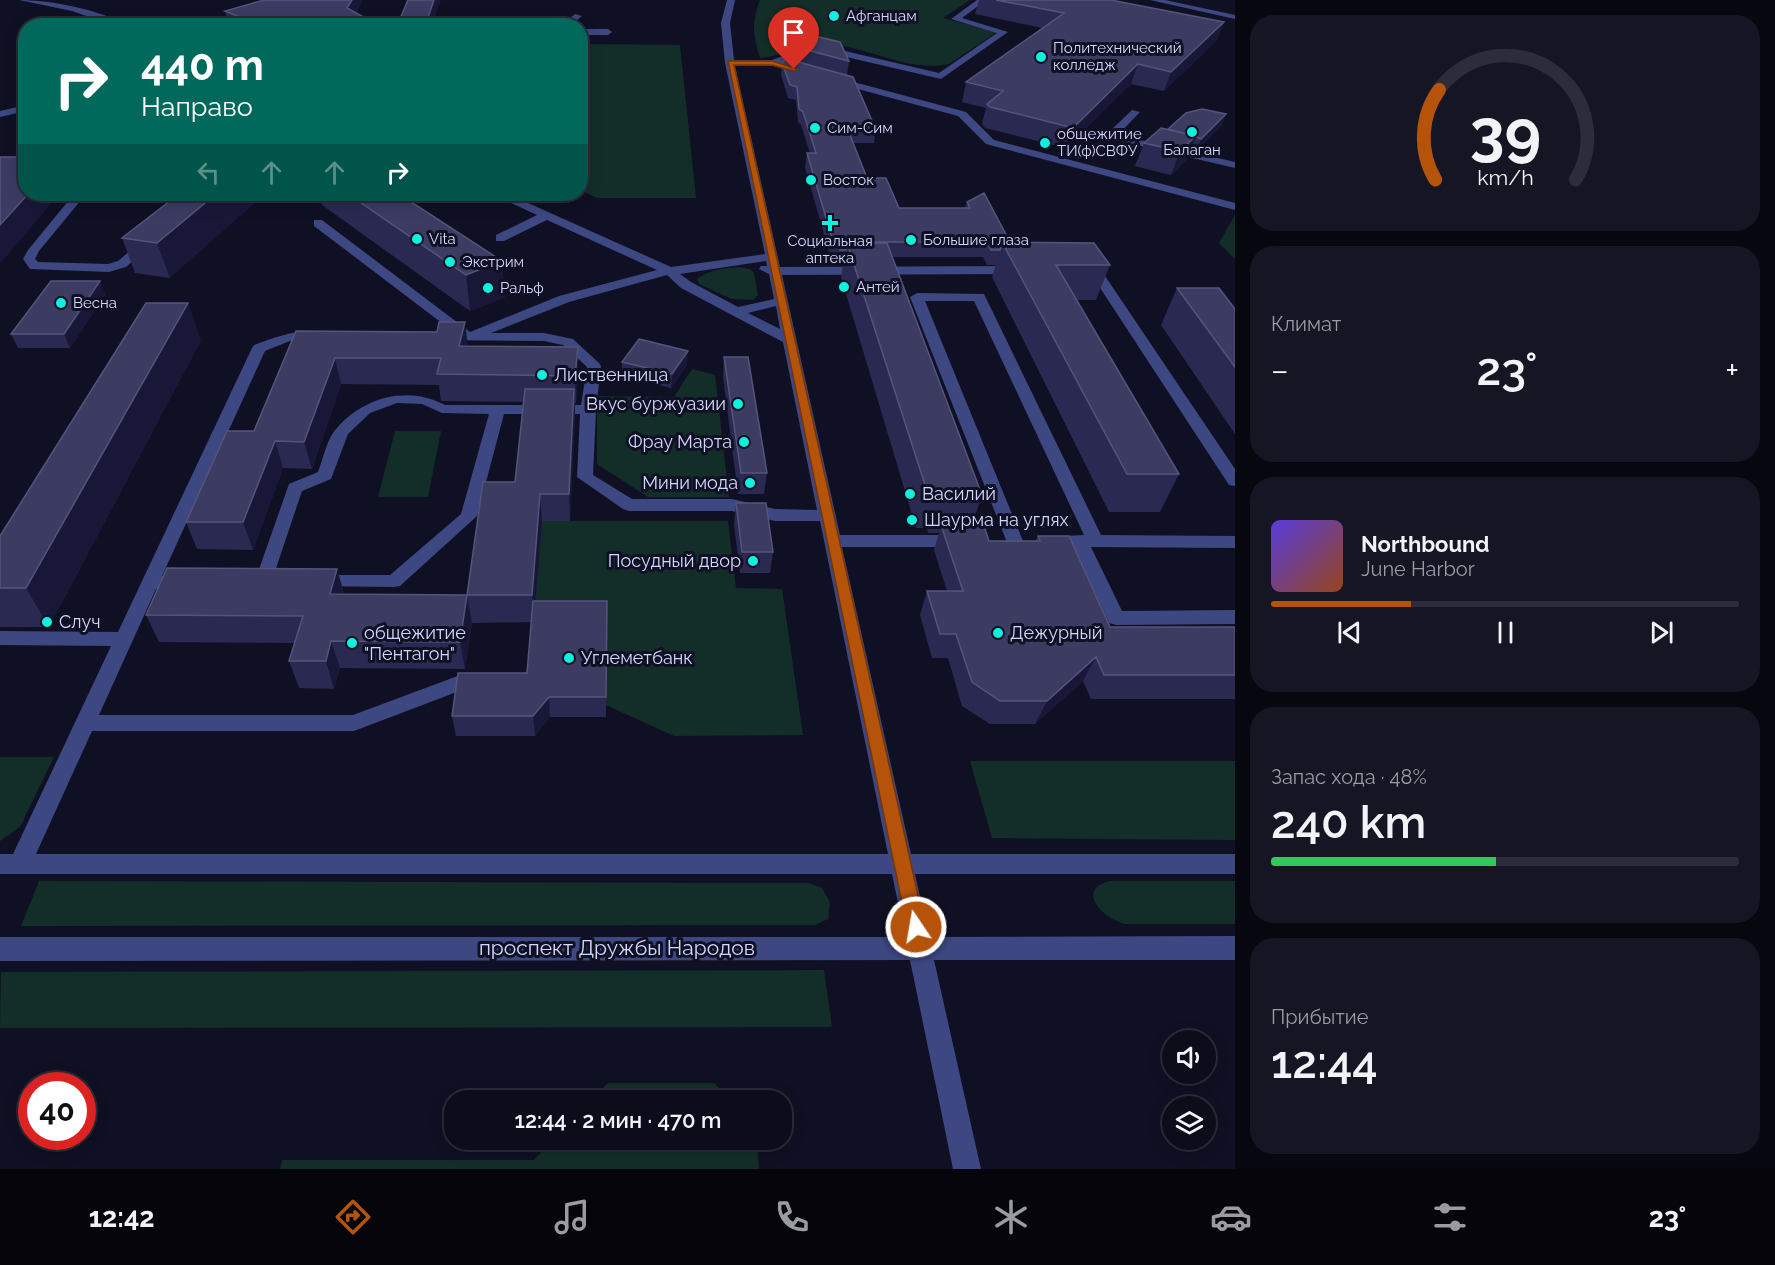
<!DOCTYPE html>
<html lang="ru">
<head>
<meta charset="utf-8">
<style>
  :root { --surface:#0c0c1b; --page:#151524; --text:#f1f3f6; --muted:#9a9ba3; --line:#2c2c3a; --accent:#b45309 }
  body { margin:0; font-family:Raleway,sans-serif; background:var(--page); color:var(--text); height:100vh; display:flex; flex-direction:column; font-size:22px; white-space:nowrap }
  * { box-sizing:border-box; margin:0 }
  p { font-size:20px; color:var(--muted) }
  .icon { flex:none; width:33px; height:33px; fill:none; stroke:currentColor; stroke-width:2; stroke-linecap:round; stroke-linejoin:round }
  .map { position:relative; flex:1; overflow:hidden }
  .side { display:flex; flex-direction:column; gap:15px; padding:15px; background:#07070f; width:540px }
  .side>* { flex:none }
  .banner { position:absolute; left:18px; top:18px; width:570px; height:183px; border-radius:24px; box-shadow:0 3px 15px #0003,0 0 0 2px var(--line); background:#00695c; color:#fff; overflow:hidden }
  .buttons { position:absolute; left:1162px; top:1030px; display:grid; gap:12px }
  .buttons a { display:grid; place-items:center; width:54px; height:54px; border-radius:50%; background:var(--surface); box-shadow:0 3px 15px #0003,0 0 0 2px var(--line); font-size:30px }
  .speed { position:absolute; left:18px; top:1072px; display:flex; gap:12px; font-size:30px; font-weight:700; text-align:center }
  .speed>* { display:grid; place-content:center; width:78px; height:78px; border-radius:50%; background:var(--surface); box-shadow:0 3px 15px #0003,0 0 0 2px var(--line); line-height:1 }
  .speed .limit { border:9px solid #d22; background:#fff; color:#111 }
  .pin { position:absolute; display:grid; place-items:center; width:51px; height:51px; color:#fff; margin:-62px -26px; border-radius:50% 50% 50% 0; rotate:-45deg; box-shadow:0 0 6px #0007 }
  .pin .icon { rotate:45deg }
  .me { position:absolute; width:66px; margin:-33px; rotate:348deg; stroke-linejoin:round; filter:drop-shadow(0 0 4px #0008) }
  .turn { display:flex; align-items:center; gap:21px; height:126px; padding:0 24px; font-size:27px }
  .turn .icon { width:78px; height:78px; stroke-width:2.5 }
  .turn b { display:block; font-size:42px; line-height:51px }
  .lanes { display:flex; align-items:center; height:57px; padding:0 24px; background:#0003; justify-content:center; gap:30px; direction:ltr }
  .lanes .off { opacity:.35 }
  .big { font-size:45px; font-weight:600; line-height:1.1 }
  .side .card { flex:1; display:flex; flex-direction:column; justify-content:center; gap:9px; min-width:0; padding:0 21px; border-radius:24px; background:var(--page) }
  .side .dial { align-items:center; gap:0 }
  .dial svg { height:156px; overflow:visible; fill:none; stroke:var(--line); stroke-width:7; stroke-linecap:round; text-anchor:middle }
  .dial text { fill:var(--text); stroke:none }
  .song { display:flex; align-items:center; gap:18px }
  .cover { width:72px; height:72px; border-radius:9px; background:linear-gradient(135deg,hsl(250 70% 55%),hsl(20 70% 35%)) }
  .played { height:6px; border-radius:3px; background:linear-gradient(90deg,var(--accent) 30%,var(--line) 30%) }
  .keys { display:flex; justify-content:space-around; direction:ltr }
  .heat { display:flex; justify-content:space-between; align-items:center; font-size:33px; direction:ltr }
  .charge { height:9px; border-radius:4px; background:linear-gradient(90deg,#34c759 48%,var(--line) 0) }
  .trip { position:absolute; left:444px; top:1090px; width:348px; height:60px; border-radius:24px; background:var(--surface); box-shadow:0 3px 15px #0003,0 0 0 2px var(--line); font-weight:600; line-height:60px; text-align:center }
  .tabs { display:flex; height:96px; justify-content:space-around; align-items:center; background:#05050b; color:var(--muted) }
  .tabs .icon { width:42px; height:42px }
  .tabs .on { color:var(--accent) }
  .tabs b { font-size:27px; color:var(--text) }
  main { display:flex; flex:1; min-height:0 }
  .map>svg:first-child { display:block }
</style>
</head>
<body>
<main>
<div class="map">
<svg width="1235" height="1169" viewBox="0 0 1235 1169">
  <rect width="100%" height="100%" fill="#101024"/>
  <path fill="#132e28" d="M760 0H970L943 18 997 32 949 64C908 73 868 46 827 44 798 42 787 56 760 58 753 34 751 24 760 0Z
    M590 44 680 45 696 198H597L581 190V77Z
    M1235 215V259L1219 243Z
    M739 267 750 269 754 273 758 295 753 300 732 299 699 284 697 279C708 270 725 268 739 267Z
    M692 369 715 375 729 497H648L597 464V396L674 397Z
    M395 431H441L428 497H378Z
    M542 521H728L736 588 782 589 803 735 674 736 606 705 534 622Z
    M0 757H54L20 827 0 841Z
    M970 761H1235V840L992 838Z
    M39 881 809 883 822 888 830 902 828 919 815 925 21 926Z
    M1110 881H1235V924H1125C1104 919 1074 890 1110 881Z
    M824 970 832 1027 0 1028 1 972Z
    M608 1083H714L732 1101H590Z
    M553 1140H757L759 1169H280L282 1160H534Z"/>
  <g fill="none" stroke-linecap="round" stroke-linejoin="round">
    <path fill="#3d4781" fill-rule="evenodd" d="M19 0C50 0 102 10 129 26H115L72 11Z
      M727 0H735L730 23 734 60H772L815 44 939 73 997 33 951 19 977 0H986L962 18 1008 32 941 79 816 50 782 63 808 70V74L805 75 773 66H735L780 267 1019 266 1025 270 1019 274 782 275 840 535H960L966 537 969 541 966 545 960 547H842L911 854H1235V874H915L929 937 1235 936V960H934L981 1169H953L910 960 0 961V937H905L892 874H0V854H13L111 646 0 645V631L118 632 252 348 254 345C270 339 310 323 324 337L317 341H290L265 351 162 576 188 577 191 582 188 587 156 589 99 715H353L463 674 470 677 473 682 470 687 354 731H92L36 854H888L820 521H775L732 511H629L623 509 577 477 580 414H504L477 516 400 586 394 587 310 586 307 581 310 576 316 575H390L461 514 489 414 442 413 422 404 397 403 370 413 348 434 331 479 302 491 270 586 264 587 246 586 243 581 246 576 257 575 289 484 318 472C323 459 327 439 336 429 363 397 408 385 445 405H581L587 367 563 345 544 341 439 340 437 337 439 334 455 333 314 226V220H322L470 332 559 296 657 270 547 220 504 241H496V235L537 215 496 196 495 194H508L671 267 765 254 725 63 721 23ZM766 261 767 266H761L759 269 769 274 774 299 738 307 691 282 680 274ZM667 275 681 288 783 342 817 510 775 509 732 499H632L593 475 596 410 601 366 599 363 573 339 544 333H491L569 302ZM776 306 780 329 748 313Z
      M1150 0H1165L1235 15V19Z
      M575 14 582 16 570 26H560Z
      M580 29H608L612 32 608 35H580Z
      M835 77 966 112 994 140 1235 203V210L986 144 958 116 832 82 830 80Z
      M26 105V111L0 117V111Z
      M1132 110 1140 112 1118 135 1235 162V168L1107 138V134Z
      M74 194H86L39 251 35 259 38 262 108 264 118 261 143 240 147 239 153 243 126 267 109 272 30 269 23 259 28 250Z
      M1095 266 1099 267 1235 469V486L1229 485 1091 274 1081 273 1079 270 1085 266Z
      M917 293 984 294 1101 535 1235 536V548L1091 547 1122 611 1235 610V624L1116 625 1109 623 1074 547 1042 545 1039 541 1042 537 1084 535 974 301H925L1023 541 1020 545H1008L910 297Z"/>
  </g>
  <path fill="#2a2951" d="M362 0 356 13 380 26H229L225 11Z
    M979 0H1111L1224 22 1217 40 1164 91 1131 84 1066 148 985 128 982 124 986 108 962 102 966 82 1042 28 975 14Z
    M799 48 849 61 847 75 876 130 874 143H853L867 178 899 208H965L967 202 1010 242 1110 265 1096 300H1076L1179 474 1160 512H1109L992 277 996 265H987L983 257H892L982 495 972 526 989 541H1035L1038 536 1110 627H1235V699H1091L1083 681 1035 724H990L962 706 948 658H932L920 615 927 591H947L934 550 939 533H928L927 528H916L841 277 843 265H838L835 256H830L805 167 807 153H810L801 125 798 122 796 100 788 98 781 75 782 62H798Z
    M1226 114 1222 125 1196 151 1191 149 1187 159 1171 175 1135 166 1144 143 1168 129Z
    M179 194 170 278 135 273 122 238Z
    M295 194H312L313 200 312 202Z
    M320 194H399L505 297 470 311 322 205Z
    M100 281 105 295 70 348H18L11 334Z
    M1177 288 1235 309V434L1161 325Z
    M296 331 468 346 578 373 576 403H575V416L570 521H542L536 601H607L606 717H550L535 736H456L452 716 527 673 531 622 472 623 465 669 340 668 334 689 299 688 289 661 295 643 159 642 146 615 337 569 344 594 467 595 515 482 523 402 441 401 439 385 341 384 312 469 283 468 253 550 197 549 186 522 254 431Z
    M201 340 49 627H0V536Z
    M724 357 767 473 764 494H738L723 377Z
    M622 362 687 365 671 388 622 376Z
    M736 503 773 552 770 573H740L734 525Z"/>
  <path fill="#181737" d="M352 0H362L350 24 347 8Z
    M434 0H441L432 26H425Z
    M1224 22 1217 40 1164 91 1171 72Z
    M1138 64 1131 84 1066 148 1073 128Z
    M1226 114 1222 125 1196 151 1201 139Z
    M1196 136 1187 159 1171 175 1180 151Z
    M28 194H59L0 264V225Z
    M216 194H265L170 278 157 243Z
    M310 194H312L313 200 312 202Z
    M502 261 505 297 470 311 466 275Z
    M100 281 105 295 70 348 64 334Z
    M188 303 201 340 49 627 26 588Z
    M465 322 468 348 459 346Z
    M578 347V373L576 403 575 376Z
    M688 351 687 365 671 388 672 374Z
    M335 358 341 384 312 469 304 442Z
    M574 389 575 416 570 521 569 494Z
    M275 441 283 468 253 550 243 522Z
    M540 494 542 521 534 622 532 595Z
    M337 569 345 597 330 594Z
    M467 595 472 623 465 669 460 642Z
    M331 641 340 668 334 689 326 661Z
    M1096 657 1083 681 1035 724 1047 701Z
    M549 697 550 717 535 736 533 716Z"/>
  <path fill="#3c3c63" stroke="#54547c" stroke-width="1.5" d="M264 0H352L347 8 380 26H263L225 11Z
    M408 0H434L425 26H397Z
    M996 0H1111L1224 22 1171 72 1138 64 1073 128 990 107 987 104 1003 91 966 82 1064 13Z
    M819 37 840 42 849 61 799 48Z
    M787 59 853 77 876 130H848L867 178H886L899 208H970L967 202 984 193 1010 242H1002L1000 250H991L987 242H875L876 243H847L846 250H840L838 242H833L807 153H816L803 112 799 109 797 87 790 85 782 62Z
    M1202 109 1226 114 1201 139 1196 137V136L1168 129 1186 113Z
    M1161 128 1196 136 1180 151 1144 143Z
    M0 157H26V194H28L0 225Z
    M179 194H216L157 243 122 238Z
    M348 194H399L502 261 466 275Z
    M1002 242 1094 243 1110 265H1056L1179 474H1127Z
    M847 243H887L982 495H939L938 491H927Z
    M51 281H100L64 334H11Z
    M1177 288H1219L1235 309V367Z
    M146 303H188L26 588H0V536Z
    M439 322H465L459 346 578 347 575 376 437 374 441 358H335L304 442 275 441 243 522H186L227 431H254L296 331 437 332Z
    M639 339 688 351 672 374 622 362Z
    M724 357H748L767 473H741Z
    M525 389H574L569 494H540L532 595H467L483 482H515Z
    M736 503H766L773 552H742Z
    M941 525 984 526 989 541H1040L1038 536H1069L1110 627H1235V675H1104L1096 657 1047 701H1000L972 682 956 634H940L927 591H963Z
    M167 568 337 569 330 594 467 595 460 642 331 641 326 661H289L303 616 146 615Z
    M533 601H607L606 697H549L533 716H452L458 673H527Z"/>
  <path fill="#b45309" stroke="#753606" stroke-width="1.5" d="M728 61H772L797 69 794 71 772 65H734L925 927 922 933 916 936 910 933 907 927Z"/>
  <g fill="#0bf2de" stroke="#101024" stroke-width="2">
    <circle cx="834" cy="16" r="6"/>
    <circle cx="1041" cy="57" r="6"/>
    <circle cx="815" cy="128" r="6"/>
    <circle cx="1192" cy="132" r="6"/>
    <circle cx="1045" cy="143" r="6"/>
    <circle cx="811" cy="180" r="6"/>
    <path d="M827 214h6v6h6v6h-6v6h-6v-6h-6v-6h6z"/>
    <circle cx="417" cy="239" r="6"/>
    <circle cx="911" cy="240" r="6"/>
    <circle cx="450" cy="262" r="6"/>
    <circle cx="844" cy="287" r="6"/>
    <circle cx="488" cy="288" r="6"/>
    <circle cx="61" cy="303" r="6"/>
    <circle cx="542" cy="375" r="6"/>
    <circle cx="738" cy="404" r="6"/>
    <circle cx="744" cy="442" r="6"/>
    <circle cx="750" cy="483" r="6"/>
    <circle cx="910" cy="494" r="6"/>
    <circle cx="912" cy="520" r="6"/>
    <circle cx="753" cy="561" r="6"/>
    <circle cx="47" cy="622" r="6"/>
    <circle cx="998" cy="633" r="6"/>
    <circle cx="352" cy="643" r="6"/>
    <circle cx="569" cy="658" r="6"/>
  </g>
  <g text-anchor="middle" stroke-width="6" stroke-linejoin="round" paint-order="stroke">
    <g font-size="15" fill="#d4d7fd" stroke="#101024" text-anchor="start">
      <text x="846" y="21">Афганцам</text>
      <text x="1053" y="53">Политехнический<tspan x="1053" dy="17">колледж</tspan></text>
      <text x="827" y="133">Сим-Сим</text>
      <text x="1057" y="139">общежитие<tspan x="1057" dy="17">ТИ(ф)СВФУ</tspan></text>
      <text x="1192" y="155" text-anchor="middle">Балаган</text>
      <text x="823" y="185">Восток</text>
      <text x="429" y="244">Vita</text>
      <text x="923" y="245">Большие глаза</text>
      <text x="830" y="246" text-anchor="middle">Социальная<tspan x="830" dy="17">аптека</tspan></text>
      <text x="462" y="267">Экстрим</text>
      <text x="856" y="292">Антей</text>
      <text x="500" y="293">Ральф</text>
      <text x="73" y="308">Весна</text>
    </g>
    <g font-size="18" fill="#d4d7fd" stroke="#101024" text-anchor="start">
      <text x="554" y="381">Лиственница</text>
      <text x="726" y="410" text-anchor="end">Вкус буржуазии</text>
      <text x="732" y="448" text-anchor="end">Фрау Марта</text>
      <text x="738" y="489" text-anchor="end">Мини мода</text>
      <text x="922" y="500">Василий</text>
      <text x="924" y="526">Шаурма на углях</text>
      <text x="741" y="567" text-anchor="end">Посудный двор</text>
      <text x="59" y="628">Случ</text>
      <text x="364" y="639">общежитие<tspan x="364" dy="21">"Пентагон"</tspan></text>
      <text x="1010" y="639">Дежурный</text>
      <text x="581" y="664">Углеметбанк</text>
    </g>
    <g font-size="21" fill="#d4d7fd" stroke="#101024">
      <text x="617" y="955">проспект Дружбы Народов</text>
    </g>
  </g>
</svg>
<div class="buttons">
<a><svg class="icon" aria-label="sound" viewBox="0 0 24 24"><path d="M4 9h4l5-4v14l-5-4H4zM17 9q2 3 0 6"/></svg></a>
<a><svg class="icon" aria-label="layers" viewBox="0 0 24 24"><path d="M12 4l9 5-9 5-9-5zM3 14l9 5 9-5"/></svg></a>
</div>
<div class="speed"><div class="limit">40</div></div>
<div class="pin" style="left:794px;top:69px;background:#d93025"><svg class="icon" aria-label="arrive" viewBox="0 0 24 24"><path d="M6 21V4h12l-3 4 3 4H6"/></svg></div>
<svg class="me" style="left:916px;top:927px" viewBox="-20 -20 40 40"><circle r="17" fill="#b45309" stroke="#fff" stroke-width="3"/><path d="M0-11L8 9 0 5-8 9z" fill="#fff"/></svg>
<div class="trip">12:44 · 2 мин · 470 m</div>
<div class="banner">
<div class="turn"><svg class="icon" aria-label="right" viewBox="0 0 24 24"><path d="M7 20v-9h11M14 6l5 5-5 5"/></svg><div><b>440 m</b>Направо</div></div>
<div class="lanes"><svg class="icon off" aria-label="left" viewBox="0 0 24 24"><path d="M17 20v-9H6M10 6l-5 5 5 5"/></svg><svg class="icon off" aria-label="ahead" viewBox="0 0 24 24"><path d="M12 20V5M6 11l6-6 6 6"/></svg><svg class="icon off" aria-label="ahead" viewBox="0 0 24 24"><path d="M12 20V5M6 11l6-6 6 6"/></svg><svg class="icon" aria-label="right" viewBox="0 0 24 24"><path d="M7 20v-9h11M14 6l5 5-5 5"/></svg></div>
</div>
</div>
<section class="side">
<div class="card dial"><svg viewBox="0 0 100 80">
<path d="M14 69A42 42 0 1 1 86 69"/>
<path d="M14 69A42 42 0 0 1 16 23" stroke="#b45309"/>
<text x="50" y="56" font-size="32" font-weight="700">39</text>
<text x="50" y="72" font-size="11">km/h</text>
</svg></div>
<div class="card"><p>Климат</p>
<div class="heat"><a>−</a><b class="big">23°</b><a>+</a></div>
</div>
<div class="card">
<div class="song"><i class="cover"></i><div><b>Northbound</b><p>June Harbor</p></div></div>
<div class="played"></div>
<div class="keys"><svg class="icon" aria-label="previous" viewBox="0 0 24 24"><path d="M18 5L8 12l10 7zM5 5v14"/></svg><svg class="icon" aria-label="pause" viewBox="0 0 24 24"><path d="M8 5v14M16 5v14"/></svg><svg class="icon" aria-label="next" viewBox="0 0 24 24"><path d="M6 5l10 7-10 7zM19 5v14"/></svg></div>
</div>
<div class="card"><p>Запас хода · 48%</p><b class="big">240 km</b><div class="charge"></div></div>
<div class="card"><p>Прибытие</p><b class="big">12:44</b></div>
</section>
</main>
<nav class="tabs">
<b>12:42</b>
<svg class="icon on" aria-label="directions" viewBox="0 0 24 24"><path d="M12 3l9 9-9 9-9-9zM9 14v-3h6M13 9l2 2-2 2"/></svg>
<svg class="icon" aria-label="music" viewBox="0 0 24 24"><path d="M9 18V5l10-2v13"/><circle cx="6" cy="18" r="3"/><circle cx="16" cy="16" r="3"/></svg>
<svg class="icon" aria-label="phone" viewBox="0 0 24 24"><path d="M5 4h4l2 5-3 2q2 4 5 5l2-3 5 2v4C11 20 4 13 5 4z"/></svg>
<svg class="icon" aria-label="climate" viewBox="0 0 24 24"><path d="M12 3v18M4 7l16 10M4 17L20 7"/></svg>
<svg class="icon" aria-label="car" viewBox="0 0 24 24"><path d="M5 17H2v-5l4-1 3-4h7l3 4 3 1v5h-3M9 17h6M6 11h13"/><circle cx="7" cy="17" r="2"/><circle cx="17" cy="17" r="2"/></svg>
<svg class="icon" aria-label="filters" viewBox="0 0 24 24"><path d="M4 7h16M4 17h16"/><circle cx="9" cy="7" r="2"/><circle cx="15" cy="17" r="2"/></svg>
<b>23°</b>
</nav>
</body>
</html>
